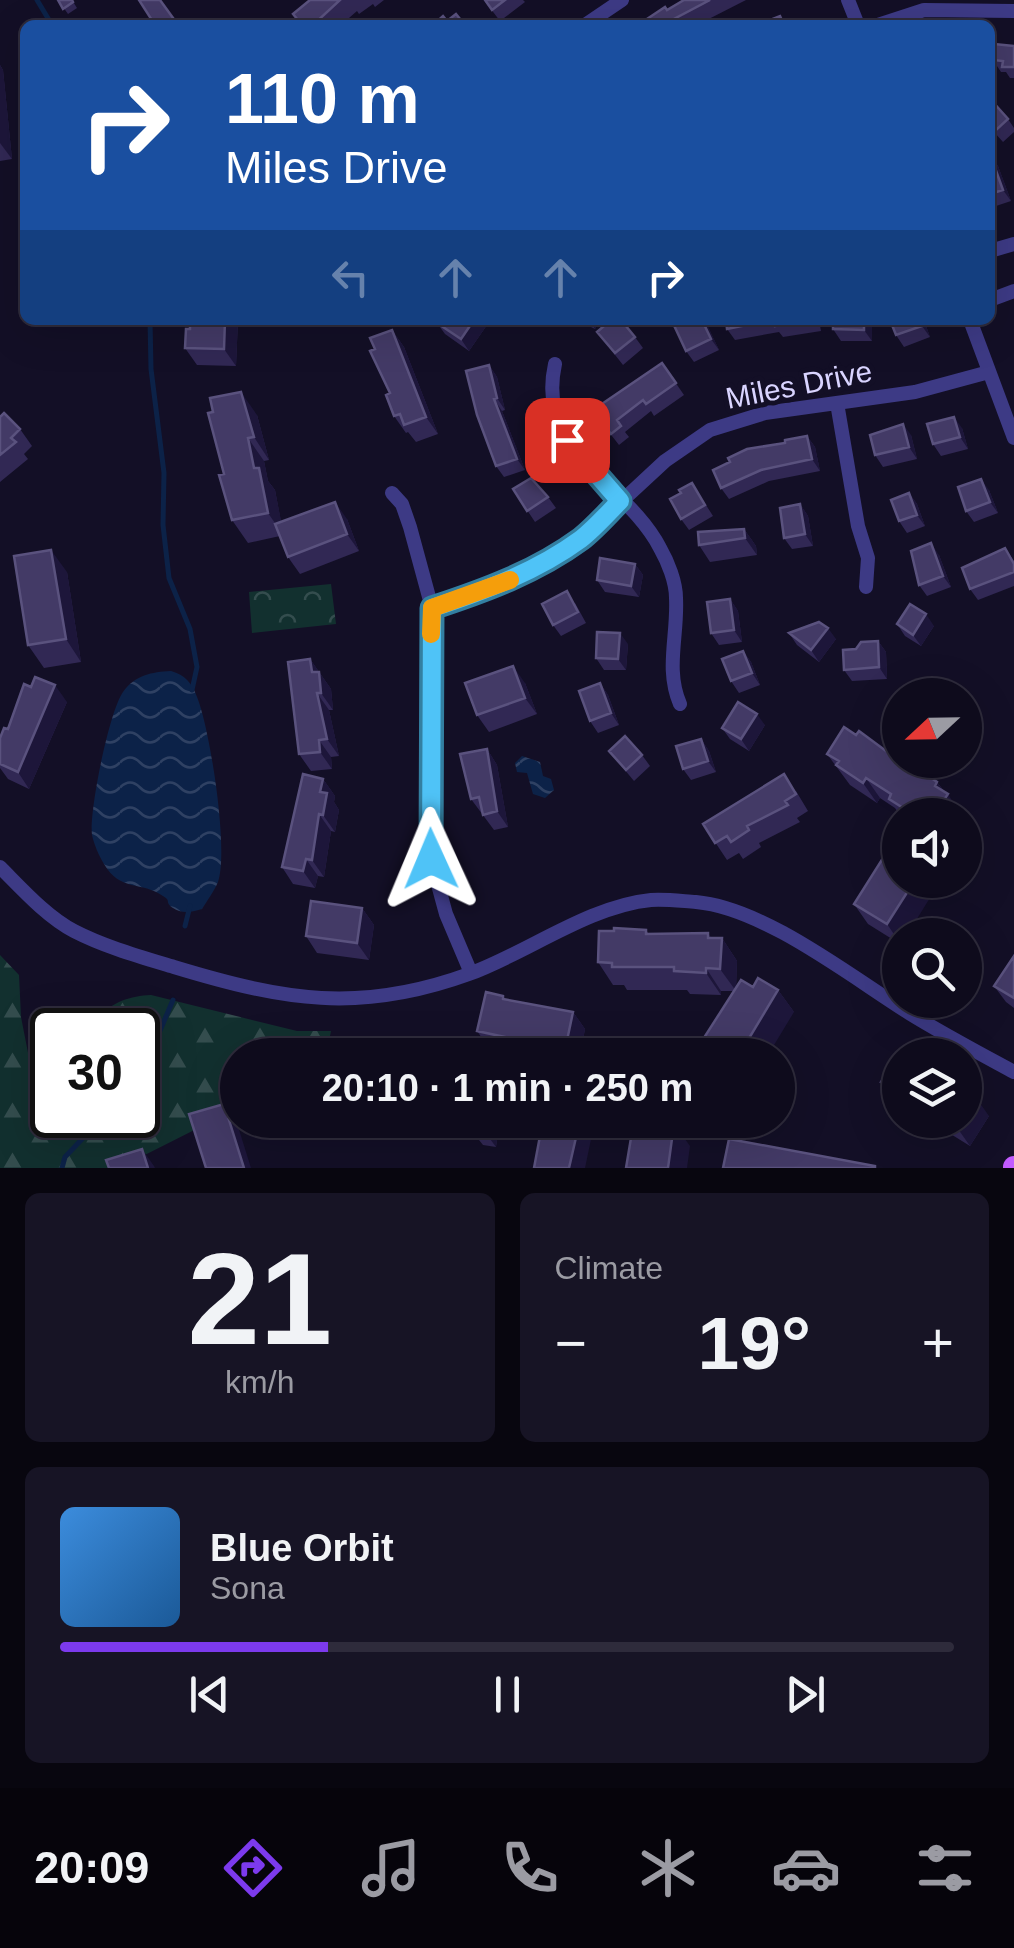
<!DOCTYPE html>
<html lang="en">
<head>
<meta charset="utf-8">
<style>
  :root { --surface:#0e0b1c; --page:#171425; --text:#f1f3f6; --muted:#9b9ba3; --line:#2e2b3b; --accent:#7c3aed }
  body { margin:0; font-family:Arial,sans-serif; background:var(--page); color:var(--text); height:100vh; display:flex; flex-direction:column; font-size:38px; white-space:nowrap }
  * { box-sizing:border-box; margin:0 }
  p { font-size:32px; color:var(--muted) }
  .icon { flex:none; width:55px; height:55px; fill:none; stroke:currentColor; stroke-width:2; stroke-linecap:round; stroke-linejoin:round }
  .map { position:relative; height:1168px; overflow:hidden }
  .panel { display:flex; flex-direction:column; gap:25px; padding:25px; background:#08060f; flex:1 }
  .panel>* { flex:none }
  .hud { position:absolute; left:20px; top:20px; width:975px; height:305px; border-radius:15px; box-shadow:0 10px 40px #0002,0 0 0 2px var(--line); background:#1a4fa0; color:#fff; overflow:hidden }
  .needle { width:65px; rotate:248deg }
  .controls { position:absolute; left:882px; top:678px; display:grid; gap:20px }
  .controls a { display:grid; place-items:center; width:100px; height:100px; border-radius:50%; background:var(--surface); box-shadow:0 10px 40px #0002,0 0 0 2px var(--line); font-size:50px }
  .speed { position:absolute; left:30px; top:1008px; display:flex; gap:20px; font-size:50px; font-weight:700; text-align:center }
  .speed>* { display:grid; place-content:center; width:130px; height:130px; border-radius:50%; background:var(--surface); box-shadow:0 10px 40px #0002,0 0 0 2px var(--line); line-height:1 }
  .speed .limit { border:5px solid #111; border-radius:15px; background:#fff; color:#111 }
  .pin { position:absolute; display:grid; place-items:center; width:85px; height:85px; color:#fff; margin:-42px; border-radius:20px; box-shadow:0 5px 15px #0006 }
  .me { position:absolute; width:110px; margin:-55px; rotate:359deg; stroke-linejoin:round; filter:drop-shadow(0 0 8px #0008) }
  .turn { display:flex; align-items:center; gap:35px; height:210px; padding:0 40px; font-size:45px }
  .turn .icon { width:130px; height:130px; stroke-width:2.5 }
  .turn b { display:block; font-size:70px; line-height:85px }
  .lanes { display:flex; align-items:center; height:95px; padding:0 40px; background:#0003; justify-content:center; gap:50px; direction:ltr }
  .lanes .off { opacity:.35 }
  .big { font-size:75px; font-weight:700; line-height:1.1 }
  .panel .card { flex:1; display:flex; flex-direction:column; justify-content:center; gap:15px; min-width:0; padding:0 35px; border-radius:15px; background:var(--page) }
  .panel .dial { align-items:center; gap:0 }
  .dial b { font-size:130px; line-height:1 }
  .song { display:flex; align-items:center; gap:30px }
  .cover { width:120px; height:120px; border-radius:15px; background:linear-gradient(135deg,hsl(210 70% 55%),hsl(210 70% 35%)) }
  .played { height:10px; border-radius:5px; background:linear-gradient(90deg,var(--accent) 30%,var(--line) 30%) }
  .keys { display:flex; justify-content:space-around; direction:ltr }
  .heat { display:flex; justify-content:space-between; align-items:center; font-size:55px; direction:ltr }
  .panel .tiles { flex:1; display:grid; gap:25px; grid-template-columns:1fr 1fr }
  .card:last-child { grid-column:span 2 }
  .trip { position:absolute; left:220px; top:1038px; width:575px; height:100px; border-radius:50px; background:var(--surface); box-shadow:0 10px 40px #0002,0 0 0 2px var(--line); font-weight:700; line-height:100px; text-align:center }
  .tab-bar { display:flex; height:160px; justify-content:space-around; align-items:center; background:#06040b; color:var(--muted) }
  .tab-bar .icon { width:70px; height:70px }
  .tab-bar .selected { color:var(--accent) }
  .tab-bar b { font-size:45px; color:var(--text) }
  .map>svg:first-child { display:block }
</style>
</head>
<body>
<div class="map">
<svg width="1014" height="1168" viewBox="0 0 1014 1168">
  <defs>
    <pattern id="forest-firs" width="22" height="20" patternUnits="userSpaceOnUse" patternTransform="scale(2.5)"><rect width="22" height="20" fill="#12302f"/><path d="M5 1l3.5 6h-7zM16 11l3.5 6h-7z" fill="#344d4e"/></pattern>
    <pattern id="park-crowns" width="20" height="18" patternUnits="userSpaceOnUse" patternTransform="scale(2.5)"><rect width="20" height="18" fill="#12302f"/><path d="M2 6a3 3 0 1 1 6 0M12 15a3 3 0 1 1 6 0" fill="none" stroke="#344d4e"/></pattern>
    <pattern id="water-waves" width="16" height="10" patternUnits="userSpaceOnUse" patternTransform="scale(2.5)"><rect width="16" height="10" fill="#0c2248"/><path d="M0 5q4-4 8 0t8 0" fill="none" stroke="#2f4163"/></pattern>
  </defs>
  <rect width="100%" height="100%" fill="#130f26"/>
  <path fill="url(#forest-firs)" d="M0 955 19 975 21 1017 29 1058 52 1069V1115H138V1030H94C101 1005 127 996 151 995L297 1031H331L326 1055H238L237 1112 224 1115 119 1168H0Z"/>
  <path fill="url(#park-crowns)" d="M331 584 336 624 252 633 249 592Z"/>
  <path fill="url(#water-waves)" d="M171 671C185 675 192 683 197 697 210 729 229 850 218 882 214 891 207 901 202 909 193 912 181 914 173 908 164 902 172 901 163 896 142 881 120 892 104 864 99 856 94 844 92 835 89 811 109 712 123 692 135 675 152 672 171 671Z
    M522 756 540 762 543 776 551 779 554 790 545 798 533 794 527 773 517 772 515 763Z"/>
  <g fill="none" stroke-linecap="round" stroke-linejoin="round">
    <path stroke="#0c2248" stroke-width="5" d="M37 0 52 25
      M150 320 151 369 164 473 163 525 169 578 190 629 197 667 192 690
      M185 926 190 906
      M138 1069 159 1033 173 1000
      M62 1168 65 1157 105 1115"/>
    <path stroke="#3d3a85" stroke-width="14" d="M848 0 858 25
      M585 25 622 0
      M878 25 924 10 1014 11
      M990 251 1014 244
      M990 300 1014 291
      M970 320 1014 438
      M555 364C535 454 626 482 660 548 668 562 676 582 676 598 678 636 665 669 680 704
      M837 403 858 526 868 558 866 587
      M392 493 402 504 410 527 432 608 431 859 446 914 471 973
      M432 608 504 583 582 538 665 461 710 430 765 413 915 392 989 372
      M0 867C22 889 47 917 74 931 105 947 141 957 174 967 283 1000 359 1014 469 974 527 953 589 906 651 900 665 899 681 901 696 902 764 908 850 976 909 1013 943 1034 979 1053 1014 1072"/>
    <path stroke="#c25bff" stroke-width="22" d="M1014 1168V1167"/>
  </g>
  <path fill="#312854" d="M58 0H72L77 8 68 14Z
    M160 0 178 25H155Z
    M310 0H384L375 7 373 4 359 14 357 11 341 25H300L293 14Z
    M484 0H523L525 2 500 21Z
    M684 0H746L697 25H638Z
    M1014 46V78H1010L1006 72H1001L993 60Z
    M0 65 3 70 12 159 0 161Z
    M990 103 1008 119 1014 128V132L1003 142 994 132 990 134Z
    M990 154 998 166 1011 201 996 206 990 198Z
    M190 320H238L236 366 197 365 185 348 190 329Z
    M439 320H483L487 325 469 351 445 334 437 323Z
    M519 320H537L523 326Z
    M570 320H600L595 329 583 323 581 326Z
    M726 320H819L821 331 783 337 779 332 735 340 727 329Z
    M833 320H871L872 341H841L833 329Z
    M890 320H924L930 337 904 347 896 335Z
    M705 321 719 350 694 362 686 351Z
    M392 330 404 347 438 434 416 442 408 432 406 433 394 416 390 393 375 349Z
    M597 332 635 337 643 348 623 365Z
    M662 363 684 395 654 416 651 411 625 432 629 437 619 445 601 422Z
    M489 365 497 377 505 410 502 411 525 470 504 477 496 466Z
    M257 415 269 460 264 461 268 481 275 490 281 522 347 519 359 551 300 574 288 557 280 536 248 543 232 520 224 474Z
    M0 417 20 429 32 446 24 454 28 459 0 482Z
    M962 428 968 449 941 456 933 444Z
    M911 435 917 459 883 467 875 455Z
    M807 436 815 447 820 471 769 481 729 499 721 488 785 443Z
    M692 483 713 516 689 530 681 519V493Z
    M513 489 548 497 556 508 535 522Z
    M989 490 998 513 974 522 966 511Z
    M909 493 917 504 925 526 907 533 899 521Z
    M800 504 808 516 813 546 792 549 784 538Z
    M744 529 756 546 757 555 710 562 699 545Z
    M1005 548 1014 561V586L978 600 970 589Z
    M939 555 951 587 927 596 919 585Z
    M635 564 643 575 639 597 605 592 597 580Z
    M67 572 81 662 44 668 28 645Z
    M730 599 738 611 742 642 719 645 711 633Z
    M575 603 586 623 561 636 553 625Z
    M897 624 934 626 921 646 905 636Z
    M789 633 836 639 819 662 797 645Z
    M878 641 886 652 887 679 852 681 844 670 856 649Z
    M628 644 626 670H604L596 658Z
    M743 651 751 662 760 685 739 693 731 681Z
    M310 659 331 689 333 710H329L339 756 331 757 332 769 311 771 299 754Z
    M525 683 537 714 489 732 477 715Z
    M600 683 608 695 619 725 598 733 590 721Z
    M67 702 29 789 8 779 0 768V738L8 729Z
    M765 725 749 751 730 739 722 728Z
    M701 739 709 751 716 772 691 780 683 769Z
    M487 749 497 765 508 827 494 830 471 799Z
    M609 751 642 755 650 766 634 781Z
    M827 754 909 768 937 782 962 814 900 815 895 808 880 798 877 803 850 785Z
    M323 779 335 796 334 802 339 810 335 832 331 831 324 877 318 876 315 888 293 884 282 867Z
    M796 791 808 811 797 818 800 822 759 843 761 847 743 859 739 853 727 860 703 824Z
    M900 831V944L868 924 854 904Z
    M362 908 374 925 369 960 317 953 306 936Z
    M646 930 649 934 708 933 711 938H722L737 961 736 988 778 990 794 1012 734 991H721V995L690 994 687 990H627L624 985H613L598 962 614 931Z
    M1014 956V1008L1006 1002 994 986Z
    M503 996 505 999 573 1012 585 1029 580 1055H523L489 1048 477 1031Z
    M900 1055V1103L893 1098 881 1082Z
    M989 1116 970 1146 928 1120H965Z
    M352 1120H500L496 1147 483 1145 479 1140Z"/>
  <path fill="#1d163a" d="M0 65 3 70 12 159 0 143Z
    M990 154 998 166 1011 201 1003 190Z
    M225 320H238L236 366 224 349Z
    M474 320H483L487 325 469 351 461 339Z
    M589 320H600L595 329Z
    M702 320H705L719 350 711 339Z
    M864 320 872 321V341L864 330Z
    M920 320H924L930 337 922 326Z
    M392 330 404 347 438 434 426 417Z
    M489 365 497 377 505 410 497 398Z
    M241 392 257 415 269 460 254 437Z
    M494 399 502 411 525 470 517 459Z
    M954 417 962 428 968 449 960 437Z
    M903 424 911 435 917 459 909 447Z
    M807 436 815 447 820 471 812 459Z
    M248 438 264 461 268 481 275 490 284 536 268 513 254 468Z
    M981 479 989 490 998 513 990 502Z
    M909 493 917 504 925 526 917 515Z
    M335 502 347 519 359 551 347 534Z
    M800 504 808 516 813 546 805 534Z
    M744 529 756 546 757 555 745 538Z
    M931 543 939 555 951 587 943 576Z
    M51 550 67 572 81 662 66 639Z
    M635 564 643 575 639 597 631 586Z
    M730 599 738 611 742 642 734 630Z
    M926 614 934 626 921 646 913 635Z
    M828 628 836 639 819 662 811 650Z
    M620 633 628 644 626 670 618 659Z
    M878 641 886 652 887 679 879 667Z
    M743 651 751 662 760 685 752 673Z
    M310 659 331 689 333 710 321 693 312 672Z
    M513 666 525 683 537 714 525 698Z
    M600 683 608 695 619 725 611 713Z
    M55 685 67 702 29 789 18 772Z
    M317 693 329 710 339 756 327 739Z
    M757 714 765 725 749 751 741 739Z
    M701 739 709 751 716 772 708 761Z
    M319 740 331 757 332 769 320 752Z
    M487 749 497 765 508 827 497 811Z
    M866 778 880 798 877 803 863 783Z
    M323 779 335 796 334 802 339 810 335 832 323 815 320 792Z
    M937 782 947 796 948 794 961 815H934L935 786Z
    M319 814 331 831 324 877 312 860Z
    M306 859 318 876 315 888 303 871Z
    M915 880H941L907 935H900V943L887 924Z
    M362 908 374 925 369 960 357 943Z
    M708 933 721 952 722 938 737 961 736 991 720 969 708 938Z
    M706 968 721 991V995L706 973Z
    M778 990 794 1012 768 1055H739Z
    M573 1012 585 1029 580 1055H569L565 1050Z
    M977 1099 989 1116 970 1146 958 1129 965 1120Z
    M224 1104 236 1120 251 1168H244Z
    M484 1120H500L496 1147 482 1128Z
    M580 1120H591L594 1125 585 1168H569Z
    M674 1124 690 1146 687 1168H668Z
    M142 1149 154 1166 155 1168H148Z"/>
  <path fill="#433a66" stroke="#5a527e" stroke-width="2.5" d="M58 0H72L73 2 63 9Z
    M139 0H160L173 18 162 25H155Z
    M310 0H340L313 25H302L293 14Z
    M485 0H505L492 10Z
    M684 0H710L674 19 678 25H638L665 7 667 10Z
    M456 14 465 25H433L443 16 447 21Z
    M780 16 784 25H760V24Z
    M994 44 1014 46V67H1002L1003 61 993 60Z
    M992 101 1008 119 995 131 990 125V103Z
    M990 154 1003 190 990 194Z
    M190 320H225L224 349 185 348 186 329H190Z
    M439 320H474L461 339 437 323Z
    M611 320H621L635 337 615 353 597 332Z
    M674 320H702L711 339 686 351 672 321Z
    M726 320H772L727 329Z
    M774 320H808L775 326Z
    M833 320H864V330L833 329Z
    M890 320H920L922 326 896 335Z
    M392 330 426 417 404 425 400 414 394 416 386 395 390 393 370 351 375 349 370 338Z
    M662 363 676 383 646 404 643 400 617 420 621 426 611 434 593 410Z
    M489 365 497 398 494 399 517 459 496 466 477 415 466 371Z
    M241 392 254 437 248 438 254 468H259L268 513 232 520 219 475 224 474 208 413 213 412 210 398Z
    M4 413 20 429 11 438 16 442 0 455V417Z
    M954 417 960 437 933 444 927 424Z
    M903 424 909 447 875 455 870 435Z
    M807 436 812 459 761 470 721 488 713 470 730 462 728 458 747 449 785 443V440Z
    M531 478 548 497 527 511 513 489Z
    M981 479 990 502 966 511 958 487Z
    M692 483 705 505 681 519 670 499 681 493 679 490Z
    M909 493 917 515 899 521 891 500Z
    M335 502 347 534 288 557 275 524Z
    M800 504 805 534 784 538 780 508Z
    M744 529 745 538 699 545 698 532Z
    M931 543 943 576 919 585 911 551Z
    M1005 548 1014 564V572L970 589 962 568Z
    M51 550 66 639 28 645 14 556Z
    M600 558 635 564 631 586 597 580Z
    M567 591 578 612 553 625 542 604Z
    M730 599 734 630 711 633 707 602Z
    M910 604 926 614 913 635 897 624Z
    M819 622 828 628 811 650 789 633Z
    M597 632 620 633 618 659 596 658Z
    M878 641 879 667 844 670 843 650 856 649 861 642Z
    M743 651 752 673 731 681 722 659Z
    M310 659 312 672H319L321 693H317L327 739 319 740 320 752 299 754 288 662Z
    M513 666 525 698 477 715 465 683Z
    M35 677 55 685 18 772 0 764V738L4 728 8 729 24 684 31 687Z
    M600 683 611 713 590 721 579 691Z
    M738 702 757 714 741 739 722 728Z
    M844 727 856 735 859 731 909 768 911 764 937 782 935 786 948 794 934 815H910L911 813 889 799 891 794 866 778 863 783 836 765 839 761 827 754Z
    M625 736 642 755 626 770 609 751Z
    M701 739 708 761 683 769 676 746Z
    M487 749 497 811 483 815 479 797 471 799 460 754Z
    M303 774 323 779 320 792 327 793 323 815 319 814 312 860 306 859 303 871 282 867Z
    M784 774 796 794 785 801 788 805 747 826 749 830 731 842 727 836 715 843 703 824Z
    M900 831V880H915L887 924 854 904Z
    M311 901 362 908 357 943 306 936Z
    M614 928 646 930V934L708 933V938H722L720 969 706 968V973L674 971V967H612V963L598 962 599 931H614Z
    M1014 956V998L994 986Z
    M758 978 778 990 739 1055H693L741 980 753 987Z
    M486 992 503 996V999L573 1012 565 1050 477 1031Z
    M901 1050 908 1055H900V1093L881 1082Z
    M965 1091 977 1099 965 1118Z
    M224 1104 244 1168H206L189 1114Z
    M464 1120H484L482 1128 469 1126 470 1121Z
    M543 1120H580L569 1168H534Z
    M637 1120H651L674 1124 668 1168H626L632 1132H635Z
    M944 1120H963L958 1129Z
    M729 1139 875 1166V1168H723Z
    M142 1149 148 1168H109L106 1160Z"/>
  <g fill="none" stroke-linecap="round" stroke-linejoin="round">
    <g stroke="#337fa1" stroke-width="25">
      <path id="route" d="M431 859 432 608C484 591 536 572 581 539 595 528 608 513 620 501L567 440"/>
    </g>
    <use href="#route" stroke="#4fc3f7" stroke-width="18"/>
    <path stroke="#f59e0b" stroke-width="18" d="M431 634 432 608 510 580"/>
  </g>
  <g text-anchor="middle" stroke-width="10" stroke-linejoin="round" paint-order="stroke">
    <g font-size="30" fill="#d9d4ff" stroke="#130f26">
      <text transform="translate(799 385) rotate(-11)" y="10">Miles Drive</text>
    </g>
  </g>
</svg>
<div class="controls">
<a><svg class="needle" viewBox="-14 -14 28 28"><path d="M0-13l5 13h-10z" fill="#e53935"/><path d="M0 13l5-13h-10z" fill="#9b9ba3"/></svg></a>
<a><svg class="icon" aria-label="sound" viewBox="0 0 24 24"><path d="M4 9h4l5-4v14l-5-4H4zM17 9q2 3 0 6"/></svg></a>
<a><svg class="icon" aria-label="search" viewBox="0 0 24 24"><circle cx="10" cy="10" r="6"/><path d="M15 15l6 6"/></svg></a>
<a><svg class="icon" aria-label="layers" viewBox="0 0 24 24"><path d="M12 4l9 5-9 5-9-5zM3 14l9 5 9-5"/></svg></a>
</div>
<div class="speed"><div class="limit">30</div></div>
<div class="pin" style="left:567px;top:440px;background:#d93025"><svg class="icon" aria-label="arrive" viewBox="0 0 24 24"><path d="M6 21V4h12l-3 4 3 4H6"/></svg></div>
<svg class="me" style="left:431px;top:859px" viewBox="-20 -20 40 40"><path d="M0-17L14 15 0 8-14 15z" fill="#4fc3f7" stroke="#fff" stroke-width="4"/></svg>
<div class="trip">20:10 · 1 min · 250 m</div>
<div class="hud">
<div class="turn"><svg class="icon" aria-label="right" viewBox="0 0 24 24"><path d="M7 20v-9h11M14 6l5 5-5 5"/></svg><div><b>110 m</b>Miles Drive</div></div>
<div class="lanes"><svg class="icon off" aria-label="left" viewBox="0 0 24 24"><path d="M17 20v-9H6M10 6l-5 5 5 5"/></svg><svg class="icon off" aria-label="ahead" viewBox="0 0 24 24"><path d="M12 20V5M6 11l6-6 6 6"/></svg><svg class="icon off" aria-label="ahead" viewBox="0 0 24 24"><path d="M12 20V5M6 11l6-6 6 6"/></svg><svg class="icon" aria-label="right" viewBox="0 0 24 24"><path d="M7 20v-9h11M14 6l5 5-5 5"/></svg></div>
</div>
</div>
<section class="panel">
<div class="tiles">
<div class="card dial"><b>21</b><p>km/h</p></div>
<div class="card"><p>Climate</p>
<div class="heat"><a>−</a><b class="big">19°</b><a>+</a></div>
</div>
<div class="card">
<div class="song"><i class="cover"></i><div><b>Blue Orbit</b><p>Sona</p></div></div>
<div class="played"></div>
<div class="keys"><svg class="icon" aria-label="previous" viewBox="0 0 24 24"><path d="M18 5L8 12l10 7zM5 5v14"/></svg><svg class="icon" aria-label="pause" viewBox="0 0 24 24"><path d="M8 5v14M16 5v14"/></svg><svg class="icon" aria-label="next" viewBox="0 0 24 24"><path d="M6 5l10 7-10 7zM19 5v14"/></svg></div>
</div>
</div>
</section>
<nav class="tab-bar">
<b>20:09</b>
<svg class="icon selected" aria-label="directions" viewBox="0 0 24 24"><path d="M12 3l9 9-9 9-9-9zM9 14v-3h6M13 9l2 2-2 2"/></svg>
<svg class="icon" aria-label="music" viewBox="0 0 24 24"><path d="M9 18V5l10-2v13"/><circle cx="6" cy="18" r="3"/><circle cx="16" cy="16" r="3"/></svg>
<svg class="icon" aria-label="phone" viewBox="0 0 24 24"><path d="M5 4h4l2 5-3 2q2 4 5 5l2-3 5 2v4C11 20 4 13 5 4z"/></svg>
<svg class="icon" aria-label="climate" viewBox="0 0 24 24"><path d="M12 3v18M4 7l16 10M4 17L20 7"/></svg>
<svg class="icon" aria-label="car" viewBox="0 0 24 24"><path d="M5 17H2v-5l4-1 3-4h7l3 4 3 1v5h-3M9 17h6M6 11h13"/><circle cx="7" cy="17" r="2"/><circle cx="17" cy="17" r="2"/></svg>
<svg class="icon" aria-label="filters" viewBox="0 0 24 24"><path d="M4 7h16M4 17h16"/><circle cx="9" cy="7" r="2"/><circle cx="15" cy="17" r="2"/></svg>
</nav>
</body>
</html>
